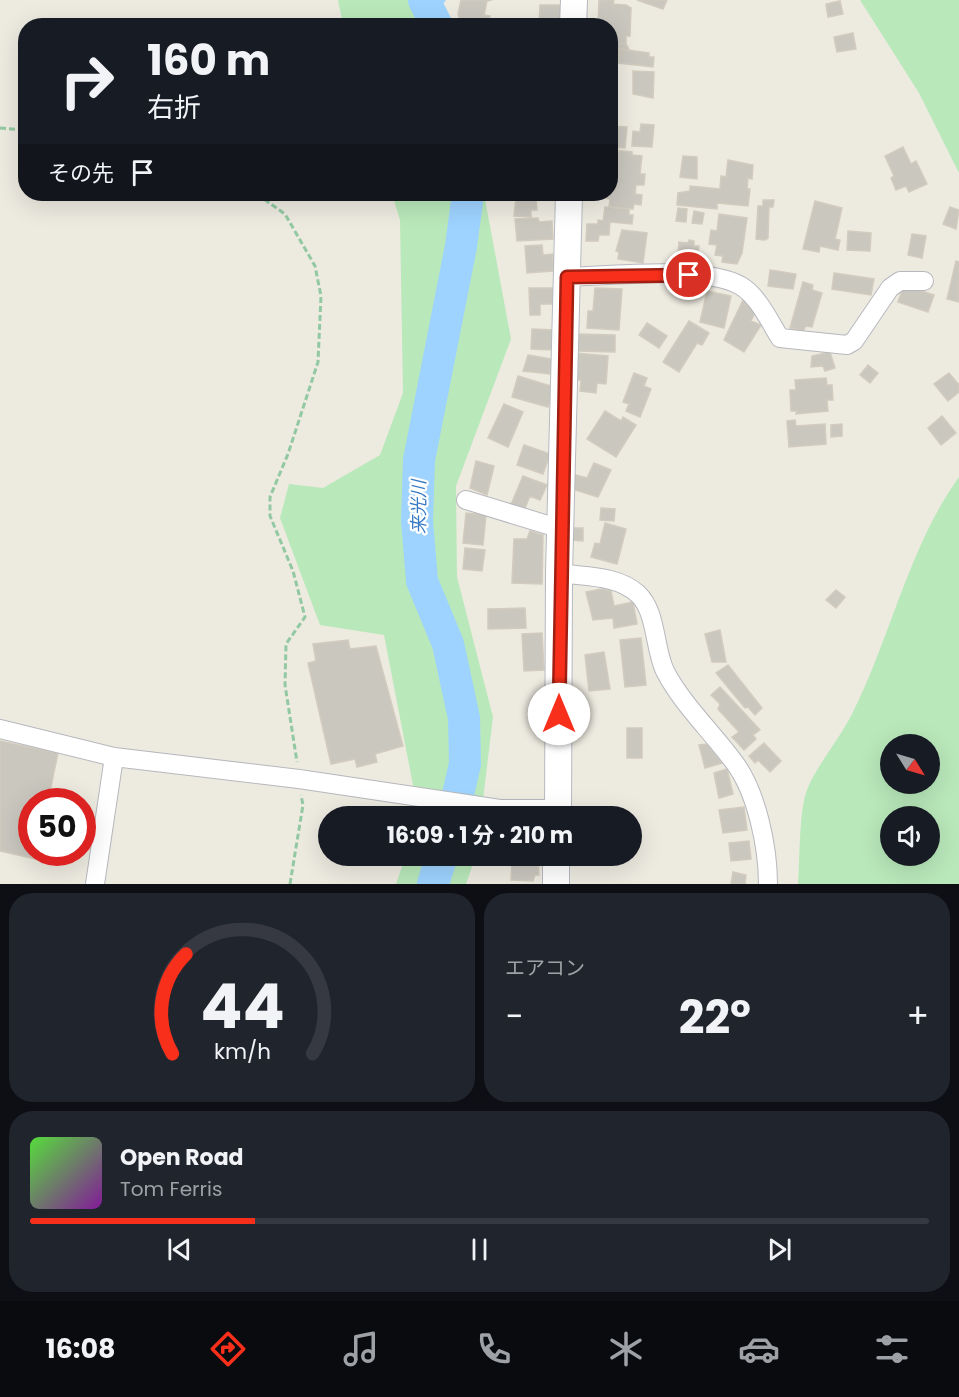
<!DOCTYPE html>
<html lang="ja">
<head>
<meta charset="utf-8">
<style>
  :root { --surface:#171b24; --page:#20242c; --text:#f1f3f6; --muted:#9ea1a6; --line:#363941; --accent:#f8301b }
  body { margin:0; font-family:Poppins,"Noto Sans JP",sans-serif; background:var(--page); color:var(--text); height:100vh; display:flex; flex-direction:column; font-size:22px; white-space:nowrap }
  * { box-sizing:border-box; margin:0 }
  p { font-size:20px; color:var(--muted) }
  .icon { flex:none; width:33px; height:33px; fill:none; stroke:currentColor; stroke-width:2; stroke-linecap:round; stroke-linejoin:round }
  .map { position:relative; height:884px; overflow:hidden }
  .drawer { display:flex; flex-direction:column; gap:9px; padding:9px; background:#0d0f14; flex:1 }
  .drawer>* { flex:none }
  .banner { position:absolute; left:18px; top:18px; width:600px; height:183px; border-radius:24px; box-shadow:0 6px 24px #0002; background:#171b24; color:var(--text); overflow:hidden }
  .needle { width:39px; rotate:127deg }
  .tools { position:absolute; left:880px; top:734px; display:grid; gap:12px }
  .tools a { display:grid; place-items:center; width:60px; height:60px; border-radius:50%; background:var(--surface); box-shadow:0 6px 24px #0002; font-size:30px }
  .speed { position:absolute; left:18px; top:788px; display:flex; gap:12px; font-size:30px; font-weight:700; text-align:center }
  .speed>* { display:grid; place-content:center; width:78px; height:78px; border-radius:50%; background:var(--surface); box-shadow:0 6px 24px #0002; line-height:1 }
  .speed .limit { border:9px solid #d22; background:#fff; color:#111 }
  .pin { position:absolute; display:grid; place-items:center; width:51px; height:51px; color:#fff; margin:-26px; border:3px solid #fff; border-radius:50%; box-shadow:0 2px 6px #0007 }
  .me { position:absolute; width:66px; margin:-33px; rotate:0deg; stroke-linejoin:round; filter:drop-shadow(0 0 4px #0008) }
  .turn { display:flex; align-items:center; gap:21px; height:126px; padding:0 30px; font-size:27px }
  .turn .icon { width:78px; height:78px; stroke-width:2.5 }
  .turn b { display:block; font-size:42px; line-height:51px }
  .then { display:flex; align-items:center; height:57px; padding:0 30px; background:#0003; gap:12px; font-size:22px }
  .big { font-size:45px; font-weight:700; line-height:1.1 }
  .drawer .card { flex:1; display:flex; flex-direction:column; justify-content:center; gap:9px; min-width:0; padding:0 21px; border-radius:24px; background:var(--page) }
  .drawer .dial { align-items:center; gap:0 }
  .dial svg { height:156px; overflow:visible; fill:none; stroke:var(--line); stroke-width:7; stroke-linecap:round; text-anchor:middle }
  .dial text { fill:var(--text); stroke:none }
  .song { display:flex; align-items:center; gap:18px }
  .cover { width:72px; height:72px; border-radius:9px; background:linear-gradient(135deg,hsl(110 70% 55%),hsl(290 70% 35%)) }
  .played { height:6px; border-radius:3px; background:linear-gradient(90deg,var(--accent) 25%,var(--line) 25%) }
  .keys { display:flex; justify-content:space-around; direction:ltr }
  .heat { display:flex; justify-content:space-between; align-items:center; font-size:33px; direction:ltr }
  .drawer .tiles { flex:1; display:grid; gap:9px; grid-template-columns:1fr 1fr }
  .card:last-child { grid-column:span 2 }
  .trip { position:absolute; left:318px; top:806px; width:324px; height:60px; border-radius:30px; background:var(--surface); box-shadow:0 6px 24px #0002; font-weight:700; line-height:60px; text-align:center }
  .tabs { display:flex; height:96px; justify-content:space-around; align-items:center; background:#090b0e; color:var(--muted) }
  .tabs .icon { width:42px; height:42px }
  .tabs .on { color:var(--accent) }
  .tabs b { font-size:27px; color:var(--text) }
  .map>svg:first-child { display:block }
</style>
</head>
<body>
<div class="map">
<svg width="959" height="884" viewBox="0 0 959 884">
  <rect width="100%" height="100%" fill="#edeae0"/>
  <path fill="#b9e8ba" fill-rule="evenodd" d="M338 0H435L442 25H343Z
    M860 0H959V173L919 93Z
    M392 194H484L511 339 456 486 457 577 493 717 481 816H419L384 635 320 625 280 518 289 484 323 488 380 455 403 393 400 220Z
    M959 477V884H798C800 860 799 814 806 793 812 772 841 737 852 714 891 637 908 548 959 477ZM891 744H930V783H891ZM891 816H930V855H891Z
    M406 855H476L466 884H396Z"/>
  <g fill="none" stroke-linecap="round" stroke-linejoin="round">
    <path stroke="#9ed3ff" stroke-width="5" d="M431 12 443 0"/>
    <path stroke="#9ed3ff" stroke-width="32" d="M424 0 437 26
      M453 816 465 764 464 718 448 644 422 581 417 521 419 460 461 246 468 194
      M433 884 442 855"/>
  </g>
  <path fill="#cac7bf" stroke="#d2ccbe" stroke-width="1.5" d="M461 0H492L487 1 484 15 490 16 488 26 461 23 458 14Z
    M599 0H614L613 4 626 5 631 8 630 36H626V44L610 43V26H598Z
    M637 0H667L663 9Z
    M840 1 843 14 828 17 826 4Z
    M540 5H561V26H539Z
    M853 33 856 49 837 52 834 37Z
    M610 43 626 44 630 51 620 49 619 58H610Z
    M620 49 649 53V57H654L653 67 618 63Z
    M610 66H617L616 104H610Z
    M633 71 654 72 653 98 633 94Z
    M641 124 654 125 652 147 632 146 633 131 640 132Z
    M610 126 627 127 625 148 610 147Z
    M903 147 911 164 916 161 927 184 909 192 906 186 896 190 891 178 894 176 885 156Z
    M613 150 632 152V155L642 156 640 174H645L644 185H636L635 194 642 195 641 205 634 204 633 209 609 207 610 199 604 198 605 194H610Z
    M683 156 697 157V179L680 177Z
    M728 160 753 165 752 179 748 178 747 189H750L748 206 717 203V209L677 205 678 193 690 191V186L720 189 721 176 726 177Z
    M536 197 537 210H531V217L514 216 516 198Z
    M763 200H774L773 207H769L768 238 765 240 756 239 758 206H763Z
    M815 201 842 208 835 239 840 240 838 250 820 246 819 252 803 249Z
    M605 207 629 209V215H633L632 224 610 222 609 235H599L598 241H586L587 224H598V220L603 221Z
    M950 207 959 210 956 229 943 224Z
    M678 208 687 209 686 222 676 221Z
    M694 211 704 213 702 224 692 223Z
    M719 214 747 218 742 253 737 264 722 262 723 256 715 255 717 245 709 244 711 230 717 231Z
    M538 218 539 222 552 221 553 239 517 241 515 219Z
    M622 230 647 233 643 263 618 259 619 252 616 251Z
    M848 231 871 233 870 251 847 250Z
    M912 234 926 236 922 258 908 255Z
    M689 240 694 241V246H699L697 265 677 264 679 242 688 243Z
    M542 245 543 255 553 254V271L527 273 525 246Z
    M956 261 959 262V302L947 299Z
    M770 270 796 274 793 289 768 286Z
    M834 273 874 279 871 295 832 289Z
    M803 282 813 285 812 290 822 293 812 327 806 326 803 331 790 328Z
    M904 285 934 295 928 312 898 302Z
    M529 288H553L554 304H540V315H530Z
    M595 288 622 289 619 330 587 328 588 311H593Z
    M707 291 731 296 724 328 700 322Z
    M743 300 755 313 751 321 761 325 744 352 724 340Z
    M689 321 709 333 702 345 697 343 679 372 663 362Z
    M647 323 667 336 659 348 639 335Z
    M532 329 554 330 552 350 531 349Z
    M577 334 615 335V352L577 351Z
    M830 352 835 368 825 371 823 366 811 367 812 356Z
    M575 353 608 356 606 384 597 383 596 393 580 391 581 380H572Z
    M528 355 552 359 550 374 523 371Z
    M868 365 878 373 870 383 860 375Z
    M634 373 647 378 644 386 651 389 640 417 626 411 629 404 623 402Z
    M949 373 959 385V392L948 401 934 384Z
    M518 376 554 387 548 407 512 397Z
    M826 378 827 385H832L833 400H827L828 411 796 414 797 411H791L790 390H796L795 380Z
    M504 404 523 412 508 447 488 438Z
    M605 411 621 421 623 417 636 425 616 457 587 439Z
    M942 416 956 433 941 445 928 428Z
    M795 420 796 426 825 424 826 444 789 447 787 421Z
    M842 424V436L831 437V425Z
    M524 445 550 454 543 474 517 465Z
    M476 461 494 466 487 495 470 488Z
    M594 463 611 470 598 497 572 489V474L587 478Z
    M523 476 547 485 540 500 530 496 523 513 510 507Z
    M601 508 615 509 614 521 600 520Z
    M466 513 486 515 483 545 463 543Z
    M605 523 626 529 617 564 591 557 595 543 600 544Z
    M573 528H583V541L572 540Z
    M530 531 543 535 542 584 512 583 514 539H527Z
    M465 548 485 550 482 571 463 569Z
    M601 589 611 591 614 606 633 602 637 624 614 628 613 618 593 620 586 592Z
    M836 590 845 597 836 608 826 600Z
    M525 608 526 628 488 629V609Z
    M720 630 726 662H712L705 634Z
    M542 633 544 670 524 671 522 634Z
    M641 638 646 685 625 687 620 640Z
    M348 640 350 649 376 646 403 746 375 754 377 762 357 767 355 759 331 764 308 663 316 661 313 644Z
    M604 652 610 689 589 691 585 655Z
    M728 665 762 708 755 715 748 707 745 708 716 673Z
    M720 687 760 730 753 735 756 739 744 750 732 737 739 732 718 709 720 704 711 695Z
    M627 728H642V758H627Z
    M0 741 58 753 48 801H32V852H37L36 859 0 851Z
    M764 743 781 761 770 772 758 760 755 763 749 756Z
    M708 744 722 763 705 768 699 745Z
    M727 769 733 794 719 798 714 773Z
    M744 807 747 830 723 833 719 810Z
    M749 841 751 859 731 861 729 843Z
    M512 858H538L539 875H535L533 881 511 880Z
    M733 872 746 875 745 884H731Z"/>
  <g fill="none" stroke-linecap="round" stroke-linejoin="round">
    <g stroke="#b6b8be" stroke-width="20">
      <path id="street" d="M567 277C609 276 707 265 741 286 758 296 770 322 780 338L847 345 854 341 890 288 900 281H924
        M466 500 561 529
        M559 573C585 577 617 575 638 594 657 612 654 648 665 671 682 704 712 732 734 762 757 792 768 848 768 884
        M0 729 114 757 299 779 500 809H558
        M95 884 114 757"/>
    </g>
    <g stroke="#b6bac0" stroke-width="28">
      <path id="secondary" d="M573 26 574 0
        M558 816 559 573 569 194
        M556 884V855"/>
    </g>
    <path stroke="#92c9a2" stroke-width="3" stroke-dasharray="6 3" stroke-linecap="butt" d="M0 128 26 130
      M257 194 285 214 315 266 321 296 318 362 288 454 270 497V516L293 571 305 617 286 644 285 685 297 762
      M290 884 303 805 301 795"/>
    <use href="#street" stroke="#fff" stroke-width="18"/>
    <use href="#secondary" stroke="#fff" stroke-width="26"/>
  </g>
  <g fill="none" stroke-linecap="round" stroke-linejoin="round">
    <g stroke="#a11f12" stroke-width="15">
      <path id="route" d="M559 714 567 277 689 275"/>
    </g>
    <use href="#route" stroke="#f8301b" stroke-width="10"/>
  </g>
  <g text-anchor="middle" stroke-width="4.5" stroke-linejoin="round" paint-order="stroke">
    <g font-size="18" font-style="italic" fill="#3578c3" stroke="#fff">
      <text transform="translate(419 507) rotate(-90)" y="6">来光川</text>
    </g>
  </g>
</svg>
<div class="tools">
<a><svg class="needle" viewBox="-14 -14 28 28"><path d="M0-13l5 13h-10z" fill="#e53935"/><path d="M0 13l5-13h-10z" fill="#9ea1a6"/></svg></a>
<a><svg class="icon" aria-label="sound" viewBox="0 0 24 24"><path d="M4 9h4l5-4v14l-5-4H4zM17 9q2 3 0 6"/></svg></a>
</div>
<div class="speed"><div class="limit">50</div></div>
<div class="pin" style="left:689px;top:275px;background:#d93025"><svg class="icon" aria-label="arrive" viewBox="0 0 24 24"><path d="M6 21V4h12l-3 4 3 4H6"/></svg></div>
<svg class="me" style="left:559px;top:714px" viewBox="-20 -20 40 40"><circle r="19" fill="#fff"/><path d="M0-13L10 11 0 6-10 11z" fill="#f8301b"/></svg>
<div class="trip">16:09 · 1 分 · 210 m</div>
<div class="banner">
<div class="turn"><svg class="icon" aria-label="right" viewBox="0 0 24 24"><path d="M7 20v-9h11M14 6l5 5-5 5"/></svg><div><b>160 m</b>右折</div></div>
<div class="then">その先<svg class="icon" aria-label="arrive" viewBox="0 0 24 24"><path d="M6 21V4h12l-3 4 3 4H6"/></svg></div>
</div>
</div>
<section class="drawer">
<div class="tiles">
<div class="card dial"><svg viewBox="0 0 100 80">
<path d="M14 69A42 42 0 1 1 86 69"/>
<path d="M14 69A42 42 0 0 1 21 18" stroke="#f8301b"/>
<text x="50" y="56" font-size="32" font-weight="700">44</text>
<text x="50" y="72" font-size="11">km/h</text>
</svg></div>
<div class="card"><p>エアコン</p>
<div class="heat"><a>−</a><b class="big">22°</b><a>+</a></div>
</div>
<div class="card">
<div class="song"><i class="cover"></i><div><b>Open Road</b><p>Tom Ferris</p></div></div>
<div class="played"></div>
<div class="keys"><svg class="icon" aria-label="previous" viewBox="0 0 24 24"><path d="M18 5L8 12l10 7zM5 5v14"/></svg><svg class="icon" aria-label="pause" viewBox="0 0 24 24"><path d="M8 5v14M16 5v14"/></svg><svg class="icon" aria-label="next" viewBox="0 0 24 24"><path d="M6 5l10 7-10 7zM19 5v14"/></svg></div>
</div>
</div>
</section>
<nav class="tabs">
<b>16:08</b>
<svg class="icon on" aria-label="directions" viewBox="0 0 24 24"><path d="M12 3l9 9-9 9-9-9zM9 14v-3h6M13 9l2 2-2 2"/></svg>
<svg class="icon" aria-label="music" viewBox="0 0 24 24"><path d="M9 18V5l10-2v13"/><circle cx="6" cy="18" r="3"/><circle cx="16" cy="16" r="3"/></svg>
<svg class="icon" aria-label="phone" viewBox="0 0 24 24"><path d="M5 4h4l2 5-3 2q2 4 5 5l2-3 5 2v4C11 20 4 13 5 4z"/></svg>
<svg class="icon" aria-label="climate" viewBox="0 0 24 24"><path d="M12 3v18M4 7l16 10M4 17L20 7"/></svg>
<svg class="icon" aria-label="car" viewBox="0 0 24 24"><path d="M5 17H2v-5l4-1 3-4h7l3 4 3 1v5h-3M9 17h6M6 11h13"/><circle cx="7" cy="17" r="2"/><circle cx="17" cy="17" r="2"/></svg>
<svg class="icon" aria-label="filters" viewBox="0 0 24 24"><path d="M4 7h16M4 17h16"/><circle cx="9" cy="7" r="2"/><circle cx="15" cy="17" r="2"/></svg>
</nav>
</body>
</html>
